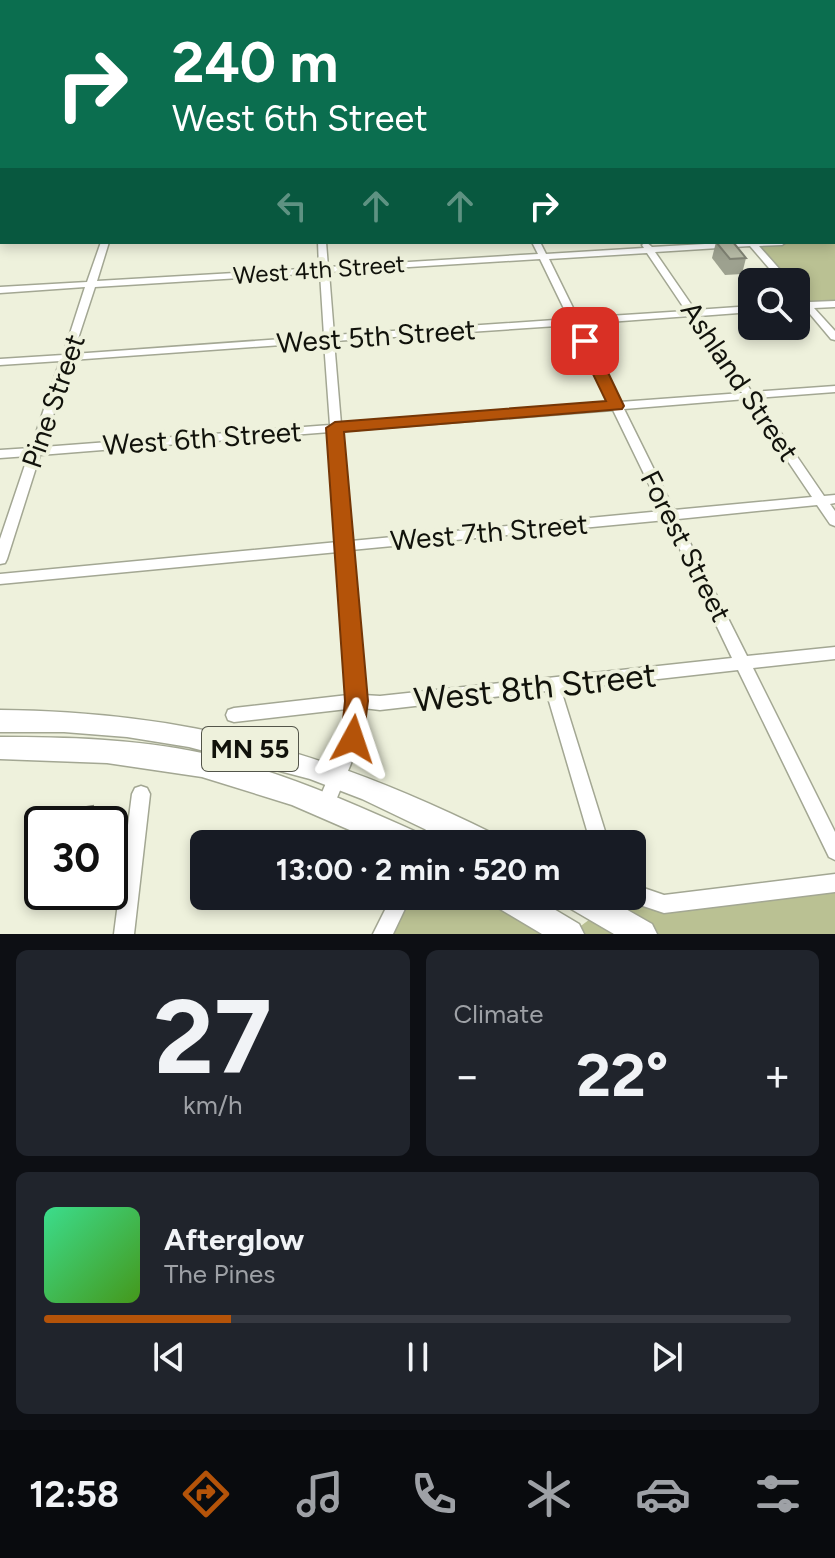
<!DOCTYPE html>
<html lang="en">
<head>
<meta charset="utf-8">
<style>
  :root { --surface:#171b24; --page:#20242c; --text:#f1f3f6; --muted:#9ea1a6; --line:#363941; --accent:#b45309 }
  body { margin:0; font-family:Figtree,sans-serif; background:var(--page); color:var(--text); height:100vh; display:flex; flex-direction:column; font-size:30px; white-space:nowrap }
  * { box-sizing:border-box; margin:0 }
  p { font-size:26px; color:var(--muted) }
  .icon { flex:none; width:44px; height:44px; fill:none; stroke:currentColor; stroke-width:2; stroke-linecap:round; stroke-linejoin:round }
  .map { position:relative; height:934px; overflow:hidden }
  .sheet { display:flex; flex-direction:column; gap:16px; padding:16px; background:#0d0f14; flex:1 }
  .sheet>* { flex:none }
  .banner { position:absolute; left:0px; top:0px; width:836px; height:244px; box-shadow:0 4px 12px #0003; background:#0b6e4f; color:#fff; overflow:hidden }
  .tools { position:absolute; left:738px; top:268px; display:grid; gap:16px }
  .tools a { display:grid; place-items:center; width:72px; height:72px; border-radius:12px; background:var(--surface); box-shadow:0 4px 12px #0003; font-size:40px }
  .speed { position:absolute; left:24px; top:806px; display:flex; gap:16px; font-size:40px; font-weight:700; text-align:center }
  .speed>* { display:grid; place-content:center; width:104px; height:104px; border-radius:50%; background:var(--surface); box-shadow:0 4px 12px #0003; line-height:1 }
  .speed .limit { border:4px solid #111; border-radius:12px; background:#fff; color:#111 }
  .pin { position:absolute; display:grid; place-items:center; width:68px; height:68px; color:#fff; margin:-34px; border-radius:16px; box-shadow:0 4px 12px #0006 }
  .me { position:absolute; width:88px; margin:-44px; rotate:5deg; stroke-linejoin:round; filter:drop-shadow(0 0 6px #0008) }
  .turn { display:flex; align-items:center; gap:28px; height:168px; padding:0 40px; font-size:36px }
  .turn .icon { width:104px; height:104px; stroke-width:2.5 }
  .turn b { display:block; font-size:56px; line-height:68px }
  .lanes { display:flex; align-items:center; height:76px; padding:0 40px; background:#0003; justify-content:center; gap:40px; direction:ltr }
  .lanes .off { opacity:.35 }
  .big { font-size:60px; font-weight:700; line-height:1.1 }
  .sheet .tile { flex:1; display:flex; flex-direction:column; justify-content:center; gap:12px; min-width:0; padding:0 28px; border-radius:12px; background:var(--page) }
  .sheet .dial { align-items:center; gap:0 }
  .dial b { font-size:104px; line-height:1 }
  .song { display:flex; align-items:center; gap:24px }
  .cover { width:96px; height:96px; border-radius:12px; background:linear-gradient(135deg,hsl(150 70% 55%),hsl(100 70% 35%)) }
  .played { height:8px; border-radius:4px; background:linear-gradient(90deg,var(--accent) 25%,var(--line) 25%) }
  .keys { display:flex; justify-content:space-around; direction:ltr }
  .heat { display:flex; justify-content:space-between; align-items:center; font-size:44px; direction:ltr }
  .sheet .tiles { flex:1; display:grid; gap:16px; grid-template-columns:1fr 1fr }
  .tile:last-child { grid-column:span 2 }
  .trip { position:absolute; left:190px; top:830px; width:456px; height:80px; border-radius:12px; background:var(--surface); box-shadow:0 4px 12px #0003; font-weight:700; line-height:80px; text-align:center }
  .tabs { display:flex; height:128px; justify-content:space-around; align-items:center; background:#090b0e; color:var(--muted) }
  .tabs .icon { width:56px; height:56px }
  .tabs .current { color:var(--accent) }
  .tabs b { font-size:36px; color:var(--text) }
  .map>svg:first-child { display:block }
</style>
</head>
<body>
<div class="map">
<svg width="835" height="934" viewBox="0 0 835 934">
  <rect width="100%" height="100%" fill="#eef1dc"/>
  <path fill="#bac193" d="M835 239V304L808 306 796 293V282H786L753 244 834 242Z
    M835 883V934H570L621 896 664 904Z
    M402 896H505L569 934H383Z"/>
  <path fill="#8e9755" d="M253 0H566L572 2H259Z"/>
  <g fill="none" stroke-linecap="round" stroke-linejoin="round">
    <g stroke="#a3a793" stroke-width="3">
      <path id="minor" d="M614 0H619L621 2H616Z
        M677 0H682L684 2H679Z
        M834 139H835V143H834Z
        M834 152H835V157H834Z
        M0 182H2V187H0Z
        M834 184H835V188H834Z
        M834 217H835V222H834Z
        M0 230H2V235H0Z
        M834 236H835V242H834Z
        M101 242H109L97 281 319 268 318 242H326L328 267 538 254 532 242H540L546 254 644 248 642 245 646 242 652 247 740 242H786L782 245 759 246 791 282H781L750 246 655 252 695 310 752 306V312L699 316 752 392 835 386V392L757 398 824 496 835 495V503L830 504 835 511V526L830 524 817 505 678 519 747 656 835 647V659L753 668 835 832V860L829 857 738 670 561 690 609 844H591L546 691 380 710 363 708 361 739 332 810 326 812 320 810 317 804 345 739 347 709 234 722 228 720 226 715 228 710 234 708 348 695 338 552 0 584V574L338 542 330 432 40 455 7 559 5 563 0 564V539L28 456 0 458V450L31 448 60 361 0 365V359L63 355 85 287 0 293V287L87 282ZM647 253 686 311 578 318 549 259ZM540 259 569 319 334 335 329 272ZM320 273 324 336 73 354 95 287ZM690 316 742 393 620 402 581 324ZM572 325 610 403 341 424 334 341ZM324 342 330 425 43 447 71 360ZM746 399 812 497 674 510 624 409ZM613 410 662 511 351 541 342 431ZM666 520 732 658 380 696 363 695 351 550Z
        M796 290 799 291 810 302 835 301V307L814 308 835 331V340L831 339 805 308 796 309V303H800L796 299Z
        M141 786 147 788 150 794 134 934H114L132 794 135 788Z
        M439 811 445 814 448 820 437 844H419L433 814Z
        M835 874V892L664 913 625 900 624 896H632V884L664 895Z
        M392 896H411L393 934H373Z"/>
    </g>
    <g stroke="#a3a793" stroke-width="3">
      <path id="highway" d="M647 0H655L657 2H648Z
        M834 142H835V148H834Z
        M0 710C188 712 326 751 494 834L497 844H456L362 799 310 779 189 747 127 737 64 732H0Z
        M0 737C67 737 136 739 202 753 278 770 350 802 421 834L424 844H382L292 805 202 777 107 763 0 759Z
        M491 896H532L579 924 584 934H542L495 906Z
        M562 896H603L652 924 657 934H614L566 906Z"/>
    </g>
    <use href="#minor" fill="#fff" fill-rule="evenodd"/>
    <use href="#highway" fill="#fff" fill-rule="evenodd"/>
  </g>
  <path fill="#9da18f" d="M716 242 746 258 742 274 725 275 712 258Z"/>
  <path fill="#808374" d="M93 806 102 823V824H92Z"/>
  <path fill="#b7bba6" stroke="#808374" stroke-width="2" d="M716 242H733L746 258 730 259Z
    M93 806 92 824H42V831L38 832 42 814Z"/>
  <path fill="#b45309" stroke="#753606" stroke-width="2" d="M585 337 593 341 624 406 622 409 344 432 368 701 362 747 353 750 344 747 341 739 345 701 326 428 335 422 606 401 577 341Z"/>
  <g text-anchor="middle" stroke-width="8" stroke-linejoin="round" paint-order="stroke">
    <g font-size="24" fill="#11120b" stroke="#eef1dc">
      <text transform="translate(319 270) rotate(-4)" y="8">West 4th Street</text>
    </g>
    <rect fill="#eef1dc" stroke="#53554a" stroke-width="2" x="202" y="727" width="96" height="44" rx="6"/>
    <g font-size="26" font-weight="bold" fill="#11120b">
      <text x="250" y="758">MN 55</text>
    </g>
    <g font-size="28" fill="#11120b" stroke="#eef1dc">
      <text transform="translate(376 336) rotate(-4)" y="10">West 5th Street</text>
      <text transform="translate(740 381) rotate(56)" y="10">Ashland Street</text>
      <text transform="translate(53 401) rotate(-71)" y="10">Pine Street</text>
      <text transform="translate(202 438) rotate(-4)" y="10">West 6th Street</text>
      <text transform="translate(489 532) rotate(-5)" y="10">West 7th Street</text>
      <text transform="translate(686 546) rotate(63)" y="10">Forest Street</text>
    </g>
    <g font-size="34" fill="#11120b" stroke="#eef1dc">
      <text transform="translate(535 687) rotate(-6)" y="12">West 8th Street</text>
    </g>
  </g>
</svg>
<div class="tools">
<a><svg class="icon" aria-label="search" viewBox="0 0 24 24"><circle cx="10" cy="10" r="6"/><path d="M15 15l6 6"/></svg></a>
</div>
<div class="speed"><div class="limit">30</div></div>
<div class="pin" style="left:585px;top:341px;background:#d93025"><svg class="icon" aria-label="arrive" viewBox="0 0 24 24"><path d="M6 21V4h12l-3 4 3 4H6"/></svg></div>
<svg class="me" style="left:353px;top:739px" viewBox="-20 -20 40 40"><path d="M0-17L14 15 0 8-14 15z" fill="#b45309" stroke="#fff" stroke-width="4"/></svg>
<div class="trip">13:00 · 2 min · 520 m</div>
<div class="banner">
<div class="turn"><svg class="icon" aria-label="right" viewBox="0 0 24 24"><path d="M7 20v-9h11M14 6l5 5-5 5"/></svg><div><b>240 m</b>West 6th Street</div></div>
<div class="lanes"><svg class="icon off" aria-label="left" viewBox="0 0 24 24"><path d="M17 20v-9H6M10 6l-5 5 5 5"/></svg><svg class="icon off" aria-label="ahead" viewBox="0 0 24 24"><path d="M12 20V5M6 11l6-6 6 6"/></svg><svg class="icon off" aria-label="ahead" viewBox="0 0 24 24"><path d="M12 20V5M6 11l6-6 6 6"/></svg><svg class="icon" aria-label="right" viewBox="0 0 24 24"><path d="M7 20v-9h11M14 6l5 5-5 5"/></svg></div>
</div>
</div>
<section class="sheet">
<div class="tiles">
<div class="tile dial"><b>27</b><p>km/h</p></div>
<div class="tile"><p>Climate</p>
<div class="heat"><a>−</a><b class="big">22°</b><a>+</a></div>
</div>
<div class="tile">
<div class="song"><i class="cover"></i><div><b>Afterglow</b><p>The Pines</p></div></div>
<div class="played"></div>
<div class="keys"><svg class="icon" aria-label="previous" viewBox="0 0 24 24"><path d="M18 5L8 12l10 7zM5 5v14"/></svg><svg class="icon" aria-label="pause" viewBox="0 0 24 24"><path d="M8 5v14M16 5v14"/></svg><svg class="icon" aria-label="next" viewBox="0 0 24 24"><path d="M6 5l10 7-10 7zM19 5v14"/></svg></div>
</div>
</div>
</section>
<nav class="tabs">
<b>12:58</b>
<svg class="icon current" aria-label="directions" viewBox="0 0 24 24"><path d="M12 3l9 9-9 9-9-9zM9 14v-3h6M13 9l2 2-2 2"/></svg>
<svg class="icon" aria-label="music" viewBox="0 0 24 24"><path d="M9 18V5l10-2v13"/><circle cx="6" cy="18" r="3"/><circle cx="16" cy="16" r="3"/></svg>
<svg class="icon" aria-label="phone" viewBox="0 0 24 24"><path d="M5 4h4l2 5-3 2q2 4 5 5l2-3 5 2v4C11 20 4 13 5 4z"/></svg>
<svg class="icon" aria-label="climate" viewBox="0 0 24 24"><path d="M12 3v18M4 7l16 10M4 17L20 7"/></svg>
<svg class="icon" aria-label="car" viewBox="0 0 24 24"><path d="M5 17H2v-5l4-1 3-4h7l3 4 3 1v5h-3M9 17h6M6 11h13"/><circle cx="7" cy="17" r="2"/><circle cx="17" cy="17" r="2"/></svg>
<svg class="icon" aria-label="filters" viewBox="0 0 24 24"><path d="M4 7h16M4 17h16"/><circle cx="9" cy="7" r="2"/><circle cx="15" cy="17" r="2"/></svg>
</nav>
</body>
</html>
